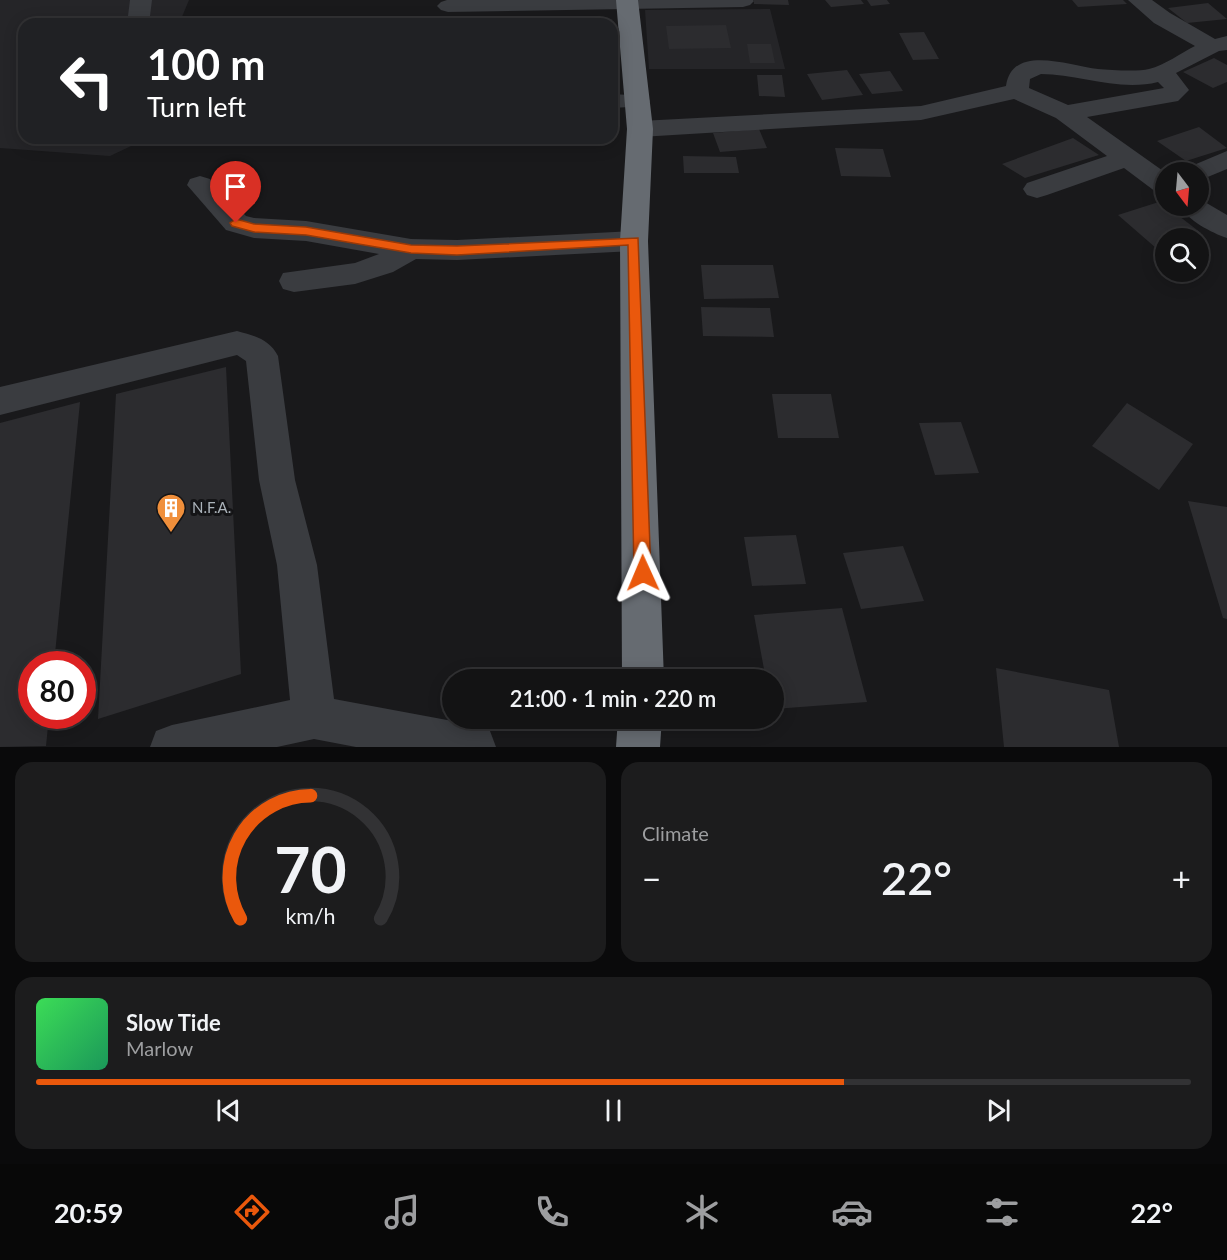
<!DOCTYPE html>
<html lang="en">
<head>
<meta charset="utf-8">
<style>
  :root { --surface:#131314; --page:#1c1c1d; --text:#f1f3f6; --muted:#9d9ea0; --line:#323234; --accent:#ea580c }
  body { margin:0; font-family:Lato,sans-serif; background:var(--page); color:var(--text); height:100vh; display:flex; flex-direction:column; font-size:22px; white-space:nowrap }
  * { box-sizing:border-box; margin:0 }
  p { font-size:20px; color:var(--muted) }
  .icon { flex:none; width:33px; height:33px; fill:none; stroke:currentColor; stroke-width:2; stroke-linecap:round; stroke-linejoin:round }
  .map { position:relative; height:747px; overflow:hidden }
  .panel { display:flex; flex-direction:column; gap:15px; padding:15px; background:#0a0a0b; flex:1 }
  .panel>* { flex:none }
  .hud { position:absolute; left:18px; top:18px; width:600px; height:126px; border-radius:18px; box-shadow:0 3px 15px #0003,0 0 0 2px var(--line); background:#202124; color:#fff; overflow:hidden }
  .needle { width:39px; rotate:164deg }
  .tools { position:absolute; left:1155px; top:162px; display:grid; gap:12px }
  .tools a { display:grid; place-items:center; width:54px; height:54px; border-radius:50%; background:var(--surface); box-shadow:0 3px 15px #0003,0 0 0 2px var(--line); font-size:30px }
  .speed { position:absolute; left:18px; top:651px; display:flex; gap:12px; font-size:30px; font-weight:700; text-align:center }
  .speed>* { display:grid; place-content:center; width:78px; height:78px; border-radius:50%; background:var(--surface); box-shadow:0 3px 15px #0003,0 0 0 2px var(--line); line-height:1 }
  .speed .limit { border:9px solid #d22; background:#fff; color:#111 }
  .pin { position:absolute; display:grid; place-items:center; width:51px; height:51px; color:#fff; margin:-62px -26px; border-radius:50% 50% 50% 0; rotate:-45deg; box-shadow:0 0 6px #0007 }
  .pin .icon { rotate:45deg }
  .me { position:absolute; width:66px; margin:-33px; rotate:359deg; stroke-linejoin:round; filter:drop-shadow(0 0 4px #0008) }
  .turn { display:flex; align-items:center; gap:21px; height:126px; padding:0 30px; font-size:27px }
  .turn .icon { width:78px; height:78px; stroke-width:2.5 }
  .turn b { display:block; font-size:42px; line-height:51px }
  .big { font-size:45px; font-weight:600; line-height:1.1 }
  .panel .widget { flex:1; display:flex; flex-direction:column; justify-content:center; gap:9px; min-width:0; padding:0 21px; border-radius:18px; background:var(--page) }
  .panel .dial { align-items:center; gap:0 }
  .dial svg { height:156px; overflow:visible; fill:none; stroke:var(--line); stroke-width:7; stroke-linecap:round; text-anchor:middle }
  .dial text { fill:var(--text); stroke:none }
  .song { display:flex; align-items:center; gap:18px }
  .cover { width:72px; height:72px; border-radius:9px; background:linear-gradient(135deg,hsl(130 70% 55%),hsl(150 70% 35%)) }
  .played { height:6px; border-radius:3px; background:linear-gradient(90deg,var(--accent) 70%,var(--line) 70%) }
  .keys { display:flex; justify-content:space-around; direction:ltr }
  .heat { display:flex; justify-content:space-between; align-items:center; font-size:33px; direction:ltr }
  .panel .tiles { flex:1; display:grid; gap:15px; grid-template-columns:1fr 1fr }
  .widget:last-child { grid-column:span 2 }
  .trip { position:absolute; left:442px; top:669px; width:342px; height:60px; border-radius:30px; background:var(--surface); box-shadow:0 3px 15px #0003,0 0 0 2px var(--line); font-weight:600; line-height:60px; text-align:center }
  .dock { display:flex; height:96px; justify-content:space-around; align-items:center; background:#080808; color:var(--muted) }
  .dock .icon { width:42px; height:42px }
  .dock .on { color:var(--accent) }
  .dock b { font-size:27px; color:var(--text) }
  .map>svg:first-child { display:block }
</style>
</head>
<body>
<div class="map">
<svg width="1227" height="747" viewBox="0 0 1227 747">
  <rect width="100%" height="100%" fill="#19191b"/>
  <path fill="#252528" d="M0 0H189L179 24H24V138H148L110 156 0 148Z
    M770 9 785 69H649L645 10Z"/>
  <path fill="#2c2c2f" d="M754 0H788L789 5 754 4Z
    M825 0H861L864 4 831 7Z
    M867 0H887L890 4 871 6Z
    M1072 0H1123L1127 4 1078 7Z
    M1208 3 1227 19 1187 23 1168 8Z
    M726 25 731 48 669 49 666 26Z
    M924 32 939 59 913 60 899 33Z
    M747 44H771L775 63H750Z
    M1214 58 1227 65V82L1213 88 1183 72Z
    M847 70 863 95 822 100 807 74Z
    M890 71 903 91 872 94 859 74Z
    M757 75H782L785 97 759 96Z
    M1199 127 1227 148 1186 161 1157 141Z
    M759 129 767 148 720 152 713 133Z
    M1073 138 1099 155 1025 178 1002 164Z
    M835 148 883 149 891 177 841 176Z
    M683 156 736 157 739 173H684Z
    M1162 201 1166 206 1201 233 1184 238H1166V245L1156 248 1118 215Z
    M701 265H773L779 298 704 299Z
    M701 307 770 308 774 337 703 336Z
    M226 367 241 674 98 719 116 394Z
    M772 394H831L839 438H778Z
    M80 402 54 664H32V716H49L46 746 0 747V423Z
    M1127 403 1193 444 1159 490 1092 446Z
    M961 422 979 473 935 475 919 423Z
    M1188 501 1227 507V619L1223 618Z
    M796 535 806 584 752 586 744 537Z
    M903 546 924 601 861 609 843 553Z
    M842 608 867 702 774 709V680H766L754 615Z
    M996 668 1109 690 1119 747H1004Z"/>
  <g fill="none" stroke-linecap="round" stroke-linejoin="round">
    <path fill="#3a3c40" fill-rule="evenodd" d="M130 0H152L149 24H127Z
      M447 0H753L754 1 750 5 743 7 448 12 441 10 437 6 441 2Z
      M1128 0H1152L1170 13 1215 39 1227 36V50L1219 51 1176 73 1189 90 1178 101 1087 117 1166 173V195L1156 192 1124 168 1047 195 1037 198 1027 195 1023 189 1027 183 1107 156 1056 118 1014 99 921 120 640 137 631 134 627 129 631 124 640 121 921 106 1006 86C1012 43 1070 66 1098 69 1110 70 1138 72 1149 69 1165 65 1181 53 1195 46L1154 23ZM1041 74C1079 74 1119 92 1158 82L1164 88 1068 105 1029 88 1030 79Z
      M612 94 647 96 650 101 647 106 612 108Z
      M1227 151V169L1198 181V172H1185L1189 167Z
      M200 176 210 179 246 216 254 218 306 221 411 239 457 240 634 231 644 234 648 241 644 248 634 251 457 260 416 259 393 272 355 284 294 292 283 289 279 281 283 273 355 263 379 254 306 241 254 238 226 230 187 185 190 179Z
      M1198 198 1227 215V238C1212 233 1187 220 1180 206H1198Z
      M237 331C255 336 269 339 278 356L295 480 317 565 334 699 474 725 490 731 496 747H356L314 739 277 747H150L156 731 172 725 290 700 277 565 259 480 246 361 237 355 0 415V387Z"/>
    <path fill="#666b71" fill-rule="evenodd" d="M616 0H638L653 129 648 241 664 680H622L620 241 627 129Z
      M618 718H662L660 747H616Z"/>
  </g>
  <path fill="#ea580c" stroke="#983908" stroke-width="1.5" d="M236 219 254 224 306 227 411 245 457 246 638 238 651 573 648 579 643 581 637 579 634 573 628 245 457 255 411 253 306 235 254 232 232 226 230 223Z"/>
  <defs>
    <g id="building-pin" transform="scale(1.5)"><path d="M0 17L-7.5 6A9.5 9.5 0 1 1 7.5 6Z" fill="#f08f3b" stroke="#141416"/><path d="M-4-6H4V6H1V3H-1V6H-4ZM-2.5-4.3h1.7v1.8h-1.7ZM.8-4.3h1.7v1.8H.8ZM-2.5-1h1.7V.8h-1.7ZM.8-1h1.7V.8H.8Z" fill="#fff"/></g>
  </defs>
  <g fill-rule="evenodd">
    <use href="#building-pin" x="171" y="508"/>
  </g>
  <g text-anchor="middle" stroke-width="6" stroke-linejoin="round" paint-order="stroke">
    <g font-size="15" fill="#abb3ba" stroke="#141416" text-anchor="start">
      <text x="192" y="513">N.F.A.</text>
    </g>
  </g>
</svg>
<div class="tools">
<a><svg class="needle" viewBox="-14 -14 28 28"><path d="M0-13l5 13h-10z" fill="#e53935"/><path d="M0 13l5-13h-10z" fill="#9d9ea0"/></svg></a>
<a><svg class="icon" aria-label="search" viewBox="0 0 24 24"><circle cx="10" cy="10" r="6"/><path d="M15 15l6 6"/></svg></a>
</div>
<div class="speed"><div class="limit">80</div></div>
<div class="pin" style="left:236px;top:223px;background:#d93025"><svg class="icon" aria-label="arrive" viewBox="0 0 24 24"><path d="M6 21V4h12l-3 4 3 4H6"/></svg></div>
<svg class="me" style="left:643px;top:573px" viewBox="-20 -20 40 40"><path d="M0-17L14 15 0 8-14 15z" fill="#ea580c" stroke="#fff" stroke-width="4"/></svg>
<div class="trip">21:00 · 1 min · 220 m</div>
<div class="hud">
<div class="turn"><svg class="icon" aria-label="left" viewBox="0 0 24 24"><path d="M17 20v-9H6M10 6l-5 5 5 5"/></svg><div><b>100 m</b>Turn left</div></div>
</div>
</div>
<section class="panel">
<div class="tiles">
<div class="widget dial"><svg viewBox="0 0 100 80">
<path d="M14 69A42 42 0 1 1 86 69"/>
<path d="M14 69A42 42 0 0 1 50 6" stroke="#ea580c"/>
<text x="50" y="56" font-size="32" font-weight="700">70</text>
<text x="50" y="72" font-size="11">km/h</text>
</svg></div>
<div class="widget"><p>Climate</p>
<div class="heat"><a>−</a><b class="big">22°</b><a>+</a></div>
</div>
<div class="widget">
<div class="song"><i class="cover"></i><div><b>Slow Tide</b><p>Marlow</p></div></div>
<div class="played"></div>
<div class="keys"><svg class="icon" aria-label="previous" viewBox="0 0 24 24"><path d="M18 5L8 12l10 7zM5 5v14"/></svg><svg class="icon" aria-label="pause" viewBox="0 0 24 24"><path d="M8 5v14M16 5v14"/></svg><svg class="icon" aria-label="next" viewBox="0 0 24 24"><path d="M6 5l10 7-10 7zM19 5v14"/></svg></div>
</div>
</div>
</section>
<nav class="dock">
<b>20:59</b>
<svg class="icon on" aria-label="directions" viewBox="0 0 24 24"><path d="M12 3l9 9-9 9-9-9zM9 14v-3h6M13 9l2 2-2 2"/></svg>
<svg class="icon" aria-label="music" viewBox="0 0 24 24"><path d="M9 18V5l10-2v13"/><circle cx="6" cy="18" r="3"/><circle cx="16" cy="16" r="3"/></svg>
<svg class="icon" aria-label="phone" viewBox="0 0 24 24"><path d="M5 4h4l2 5-3 2q2 4 5 5l2-3 5 2v4C11 20 4 13 5 4z"/></svg>
<svg class="icon" aria-label="climate" viewBox="0 0 24 24"><path d="M12 3v18M4 7l16 10M4 17L20 7"/></svg>
<svg class="icon" aria-label="car" viewBox="0 0 24 24"><path d="M5 17H2v-5l4-1 3-4h7l3 4 3 1v5h-3M9 17h6M6 11h13"/><circle cx="7" cy="17" r="2"/><circle cx="17" cy="17" r="2"/></svg>
<svg class="icon" aria-label="filters" viewBox="0 0 24 24"><path d="M4 7h16M4 17h16"/><circle cx="9" cy="7" r="2"/><circle cx="15" cy="17" r="2"/></svg>
<b>22°</b>
</nav>
</body>
</html>
